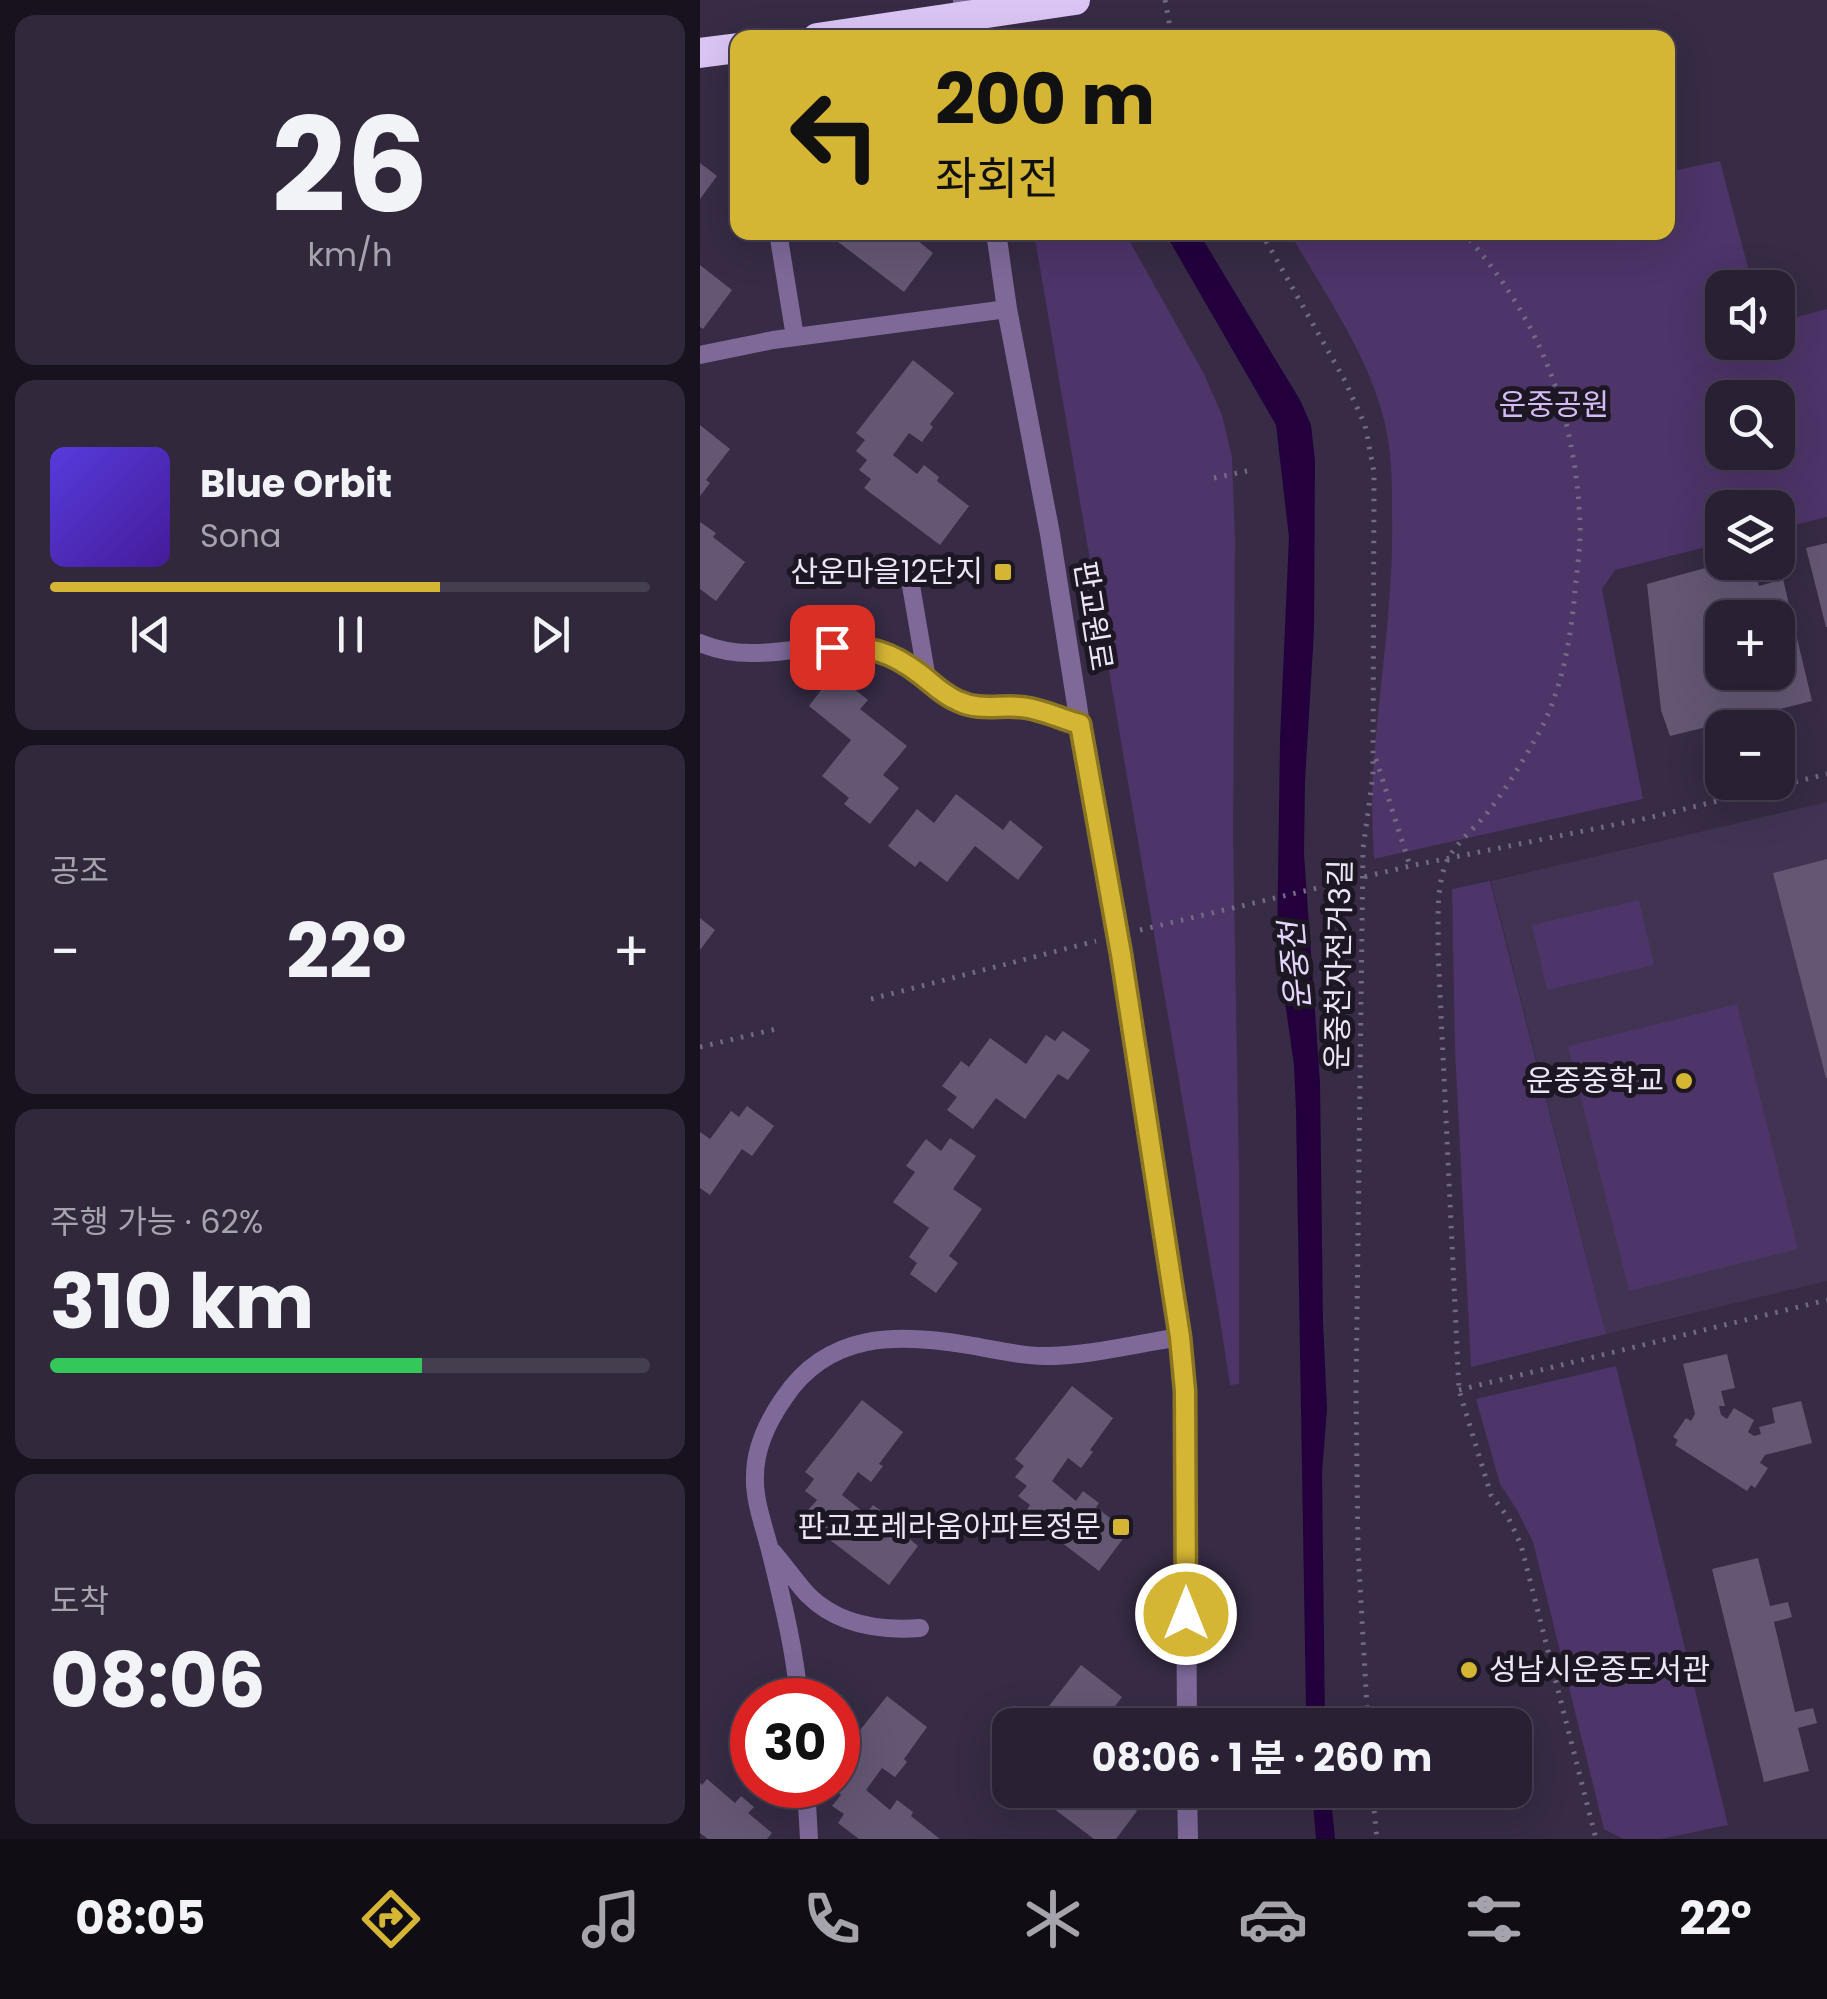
<!DOCTYPE html>
<html lang="ko">
<head>
<meta charset="utf-8">
<style>
  :root { --surface:#292034; --page:#31283c; --text:#f1f3f6; --muted:#a5a3ac; --line:#453e4f; --accent:#d5b534 }
  body { margin:0; font-family:Poppins,"Noto Sans KR",sans-serif; background:var(--page); color:var(--text); height:100vh; display:flex; flex-direction:column; font-size:38px; white-space:nowrap }
  * { box-sizing:border-box; margin:0 }
  p { font-size:32px; color:var(--muted) }
  .icon { flex:none; width:55px; height:55px; fill:none; stroke:currentColor; stroke-width:2; stroke-linecap:round; stroke-linejoin:round }
  .map { position:relative; flex:1; overflow:hidden }
  .sheet { display:flex; flex-direction:column; gap:15px; padding:15px; background:#17121d; width:700px }
  .sheet>* { flex:none }
  .banner { position:absolute; left:30px; top:30px; width:945px; height:210px; border-radius:20px; box-shadow:0 10px 40px #0002,0 0 0 2px var(--line); background:#d5b534; color:#111; overflow:hidden }
  .buttons { position:absolute; left:1005px; top:270px; display:grid; gap:20px }
  .buttons a { display:grid; place-items:center; width:90px; height:90px; border-radius:20px; background:var(--surface); box-shadow:0 10px 40px #0002,0 0 0 2px var(--line); font-size:50px }
  .speed { position:absolute; left:30px; top:1678px; display:flex; gap:20px; font-size:50px; font-weight:700; text-align:center }
  .speed>* { display:grid; place-content:center; width:130px; height:130px; border-radius:50%; background:var(--surface); box-shadow:0 10px 40px #0002,0 0 0 2px var(--line); line-height:1 }
  .speed .limit { border:15px solid #d22; background:#fff; color:#111 }
  .pin { position:absolute; display:grid; place-items:center; width:85px; height:85px; color:#fff; margin:-42px; border-radius:20px; box-shadow:0 5px 15px #0006 }
  .me { position:absolute; width:110px; margin:-55px; rotate:0deg; stroke-linejoin:round; filter:drop-shadow(0 0 8px #0008) }
  .turn { display:flex; align-items:center; gap:35px; height:210px; padding:0 40px; font-size:45px }
  .turn .icon { width:130px; height:130px; stroke-width:2.5 }
  .turn b { display:block; font-size:70px; line-height:85px }
  .big { font-size:75px; font-weight:700; line-height:1.1 }
  .sheet .card { flex:1; display:flex; flex-direction:column; justify-content:center; gap:15px; min-width:0; padding:0 35px; border-radius:20px; background:var(--page) }
  .sheet .dial { align-items:center; gap:0 }
  .dial b { font-size:130px; line-height:1 }
  .song { display:flex; align-items:center; gap:30px }
  .cover { width:120px; height:120px; border-radius:15px; background:linear-gradient(135deg,hsl(250 70% 55%),hsl(260 70% 35%)) }
  .played { height:10px; border-radius:5px; background:linear-gradient(90deg,var(--accent) 65%,var(--line) 65%) }
  .keys { display:flex; justify-content:space-around; direction:ltr }
  .heat { display:flex; justify-content:space-between; align-items:center; font-size:55px; direction:ltr }
  .charge { height:15px; border-radius:8px; background:linear-gradient(90deg,#34c759 62%,var(--line) 0) }
  .trip { position:absolute; left:292px; top:1708px; width:540px; height:100px; border-radius:20px; background:var(--surface); box-shadow:0 10px 40px #0002,0 0 0 2px var(--line); font-weight:700; line-height:100px; text-align:center }
  .tabs { display:flex; height:160px; justify-content:space-around; align-items:center; background:#100d15; color:var(--muted) }
  .tabs .icon { width:70px; height:70px }
  .tabs .current { color:var(--accent) }
  .tabs b { font-size:45px; color:var(--text) }
  main { display:flex; flex:1; min-height:0 }
  .map>svg:first-child { display:block }
</style>
</head>
<body>
<main>
<section class="sheet">
<div class="card dial"><b>26</b><p>km/h</p></div>
<div class="card">
<div class="song"><i class="cover"></i><div><b>Blue Orbit</b><p>Sona</p></div></div>
<div class="played"></div>
<div class="keys"><svg class="icon" aria-label="previous" viewBox="0 0 24 24"><path d="M18 5L8 12l10 7zM5 5v14"/></svg><svg class="icon" aria-label="pause" viewBox="0 0 24 24"><path d="M8 5v14M16 5v14"/></svg><svg class="icon" aria-label="next" viewBox="0 0 24 24"><path d="M6 5l10 7-10 7zM19 5v14"/></svg></div>
</div>
<div class="card"><p>공조</p>
<div class="heat"><a>−</a><b class="big">22°</b><a>+</a></div>
</div>
<div class="card"><p>주행 가능 · 62%</p><b class="big">310 km</b><div class="charge"></div></div>
<div class="card"><p>도착</p><b class="big">08:06</b></div>
</section>
<div class="map">
<svg width="1127" height="1839" viewBox="0 0 1127 1839">
  <rect width="100%" height="100%" fill="#372b45"/>
  <path fill="#413453" d="M1127 802V1281L906 1334 791 881Z"/>
  <path fill="#4d3469" fill-rule="evenodd" d="M1020 161 1053 287 1022 288V342H1078V322L1127 309V517L1078 529V508H1022V543L915 570 902 589 943 799 674 859C672 826 671 792 674 759 680 678 694 597 692 515 692 484 692 454 685 424 669 355 624 293 590 233L968 232V172ZM1022 398H1078V452H1022Z
    M334 233H425L504 374 522 415 532 457 535 539 533 834 539 1173V1384L530 1385 519 1314Z
    M790 881 906 1334 771 1367 755 1049 752 889Z
    M939 900 954 965 847 990 832 925Z
    M1037 1004 1098 1249 929 1291 868 1046Z
    M916 1366 1028 1825 961 1839H923L904 1829 833 1542 817 1510 800 1484 776 1399Z"/>
  <path fill="#23003d" d="M465 233H499L600 400 611 425 615 461 614 631 605 781 604 854 620 1083 623 1322 627 1409 622 1472 625 1725H607L606 1706 596 1111 594 1065 577 945 580 740 589 537 576 425Z
    M612 1790H630L635 1839H616Z"/>
  <path fill="#645774" fill-rule="evenodd" d="M0 163 17 176 0 199Z
    M131 232H207L233 253 204 292 129 235Z
    M0 265 32 290 3 329 0 327Z
    M213 360 254 393 230 424 233 427 222 442 209 433 193 455 217 474 224 465 239 477 237 481 269 506 240 545 164 488 171 479 159 470 167 460 156 451 165 440 156 433Z
    M0 425 30 449 6 480 10 483 0 496Z
    M0 522 16 533 13 537 45 562 16 601 0 589Z
    M1127 543V627H1126L1106 548Z
    M1027 562H1053L1059 586 1083 579 1112 701 970 736 961 710 947 584ZM1022 618H1078V672H1022Z
    M134 673 168 700 160 709 207 746 183 775 199 788 170 824 144 804 149 798 122 776 151 740 109 706Z
    M256 794 303 830 310 820 343 847 318 880 275 846 247 882 220 861 215 867 188 846 217 809 234 823Z
    M1127 859V1078H1126L1073 873Z
    M0 918 15 930 0 950Z
    M363 1031 390 1050 368 1080 358 1074 325 1119 296 1098 273 1129 247 1110 257 1097 242 1086 261 1061 269 1067 290 1038 326 1064 346 1035 355 1041Z
    M47 1106 74 1126 52 1156 42 1149 10 1195 0 1188V1132L10 1139 31 1111 39 1117Z
    M250 1138 276 1156 253 1189 282 1209 249 1256 258 1263 236 1293 210 1274 217 1263 209 1257 229 1228 193 1202 215 1172 206 1166 226 1139 241 1151Z
    M1027 1354 1035 1388 1021 1391 1025 1406H1019L1021 1415 1027 1419 1034 1408 1054 1420 1048 1432 1054 1436 1061 1434 1059 1427 1075 1423 1072 1408 1101 1401 1112 1443 1065 1455 1060 1463 1068 1468 1055 1488 1051 1485 1047 1491 975 1445 978 1440 973 1437 986 1418 991 1421 995 1414 983 1364Z
    M372 1386 413 1418 390 1450 393 1452 381 1468 368 1458 352 1481 376 1501 383 1491 399 1503 396 1507 428 1532 399 1571 324 1514 330 1505 318 1496 327 1486 315 1477 324 1466 315 1459Z
    M162 1400 203 1432 179 1464 183 1466 171 1482 158 1472 142 1495 166 1514 173 1505 189 1517 186 1520 218 1546 189 1585 113 1527 120 1519 108 1510 117 1500 105 1491 114 1479 105 1472Z
    M1058 1558 1070 1606 1088 1602 1092 1617 1074 1622 1095 1712 1113 1708 1117 1723 1098 1728 1109 1771 1064 1782 1012 1569Z
    M381 1665 422 1697 401 1725H334Z
    M187 1696 227 1727 204 1759 207 1762 195 1777 182 1768 166 1790 190 1810 197 1800 213 1812 211 1816 240 1839H159L138 1823 144 1814 132 1806 141 1795 128 1785H138V1758Z
    M7 1779 35 1803 41 1796 54 1807 48 1813 72 1833 67 1839H8L0 1833V1783L2 1785Z
    M335 1790H410L437 1811 416 1839H394L333 1793Z"/>
  <g fill="none" stroke-linecap="round" stroke-linejoin="round">
    <path stroke="#736980" stroke-width="5" stroke-dasharray="2.5 8" stroke-linecap="butt" d="M465 0 472 38
      M561 232 645 381 665 425 674 472 673 776 663 849 656 1392 658 1549 668 1725
      M763 232C839 317 875 410 880 523 881 545 877 569 875 591 871 638 862 689 840 731 825 757 809 785 791 808 779 825 755 843 747 861 735 888 739 922 738 951L759 1390 791 1495 809 1519 821 1545 896 1839
      M514 478 547 471
      M676 759 710 866
      M440 930 710 866 948 818 1127 774
      M171 999 396 941
      M0 1047 76 1029
      M759 1390 1127 1300
      M672 1790 677 1839"/>
    <path stroke="#7e6999" stroke-width="18" d="M78 232 95 337
      M0 355 73 340 307 309
      M208 568 227 679
      M0 643C63 669 117 635 175 649 209 658 229 689 260 702 281 711 300 705 321 707 340 708 361 719 380 724
      M73 1552C85 1566 96 1582 108 1595 138 1625 180 1631 220 1628
      M99 1700C95 1650 82 1599 70 1550 64 1526 54 1501 55 1476 55 1447 68 1421 84 1398 128 1332 197 1333 268 1345 293 1349 319 1356 344 1356 389 1356 435 1344 480 1337
      M106 1785 109 1839"/>
    <path stroke="#7e6999" stroke-width="20" d="M263 0 269 38
      M296 232 307 309 350 534 380 724 421 953 480 1337 485 1391 487 1725
      M487 1790 488 1839"/>
    <path stroke="#dac5f5" stroke-width="30" d="M117 38 375 0
      M0 53 38 48"/>
  </g>
  <g fill="none" stroke-linecap="round" stroke-linejoin="round">
    <g stroke="#8a7622" stroke-width="25">
      <path id="route" d="M132 647C169 646 190 651 220 674 232 683 243 695 258 701 279 711 298 705 320 707 339 708 361 719 380 724L421 954 480 1337 485 1391 486 1614"/>
    </g>
    <use href="#route" stroke="#d5b534" stroke-width="18"/>
  </g>
  <g fill="#d5b534" stroke="#1c1722" stroke-width="4">
    <rect x="293" y="562" width="20" height="20" rx="5"/>
    <circle cx="984" cy="1081" r="10"/>
    <rect x="411" y="1517" width="20" height="20" rx="5"/>
    <circle cx="769" cy="1670" r="10"/>
  </g>
  <g text-anchor="middle" stroke-width="10" stroke-linejoin="round" paint-order="stroke">
    <g font-size="30" fill="#d4bbf5" stroke="#1c1722">
      <text x="854" y="415">운중공원</text>
    </g>
    <g font-size="30" fill="#ece5f6" stroke="#1c1722" text-anchor="end">
      <text x="283" y="582">산운마을12단지</text>
      <text x="964" y="1091">운중중학교</text>
      <text x="401" y="1537">판교포레라움아파트정문</text>
      <text x="789" y="1680" text-anchor="start">성남시운중도서관</text>
    </g>
    <g font-size="30" fill="#ece5f6" stroke="#1c1722">
      <text transform="translate(393 616) rotate(81)" y="10">판교원로</text>
      <text transform="translate(639 965) rotate(-89)" y="10">운중천자전거3길</text>
    </g>
    <g font-size="32" font-style="italic" fill="#e6d6fd" stroke="#1c1722">
      <text transform="translate(595 966) rotate(-95)" y="11">운중천</text>
    </g>
  </g>
</svg>
<div class="buttons">
<a><svg class="icon" aria-label="sound" viewBox="0 0 24 24"><path d="M4 9h4l5-4v14l-5-4H4zM17 9q2 3 0 6"/></svg></a>
<a><svg class="icon" aria-label="search" viewBox="0 0 24 24"><circle cx="10" cy="10" r="6"/><path d="M15 15l6 6"/></svg></a>
<a><svg class="icon" aria-label="layers" viewBox="0 0 24 24"><path d="M12 4l9 5-9 5-9-5zM3 14l9 5 9-5"/></svg></a>
<a>+</a>
<a>−</a>
</div>
<div class="speed"><div class="limit">30</div></div>
<div class="pin" style="left:132px;top:647px;background:#d93025"><svg class="icon" aria-label="arrive" viewBox="0 0 24 24"><path d="M6 21V4h12l-3 4 3 4H6"/></svg></div>
<svg class="me" style="left:486px;top:1614px" viewBox="-20 -20 40 40"><circle r="17" fill="#d5b534" stroke="#fff" stroke-width="3"/><path d="M0-11L8 9 0 5-8 9z" fill="#fff"/></svg>
<div class="trip">08:06 · 1 분 · 260 m</div>
<div class="banner">
<div class="turn"><svg class="icon" aria-label="left" viewBox="0 0 24 24"><path d="M17 20v-9H6M10 6l-5 5 5 5"/></svg><div><b>200 m</b>좌회전</div></div>
</div>
</div>
</main>
<nav class="tabs">
<b>08:05</b>
<svg class="icon current" aria-label="directions" viewBox="0 0 24 24"><path d="M12 3l9 9-9 9-9-9zM9 14v-3h6M13 9l2 2-2 2"/></svg>
<svg class="icon" aria-label="music" viewBox="0 0 24 24"><path d="M9 18V5l10-2v13"/><circle cx="6" cy="18" r="3"/><circle cx="16" cy="16" r="3"/></svg>
<svg class="icon" aria-label="phone" viewBox="0 0 24 24"><path d="M5 4h4l2 5-3 2q2 4 5 5l2-3 5 2v4C11 20 4 13 5 4z"/></svg>
<svg class="icon" aria-label="climate" viewBox="0 0 24 24"><path d="M12 3v18M4 7l16 10M4 17L20 7"/></svg>
<svg class="icon" aria-label="car" viewBox="0 0 24 24"><path d="M5 17H2v-5l4-1 3-4h7l3 4 3 1v5h-3M9 17h6M6 11h13"/><circle cx="7" cy="17" r="2"/><circle cx="17" cy="17" r="2"/></svg>
<svg class="icon" aria-label="filters" viewBox="0 0 24 24"><path d="M4 7h16M4 17h16"/><circle cx="9" cy="7" r="2"/><circle cx="15" cy="17" r="2"/></svg>
<b>22°</b>
</nav>
</body>
</html>
